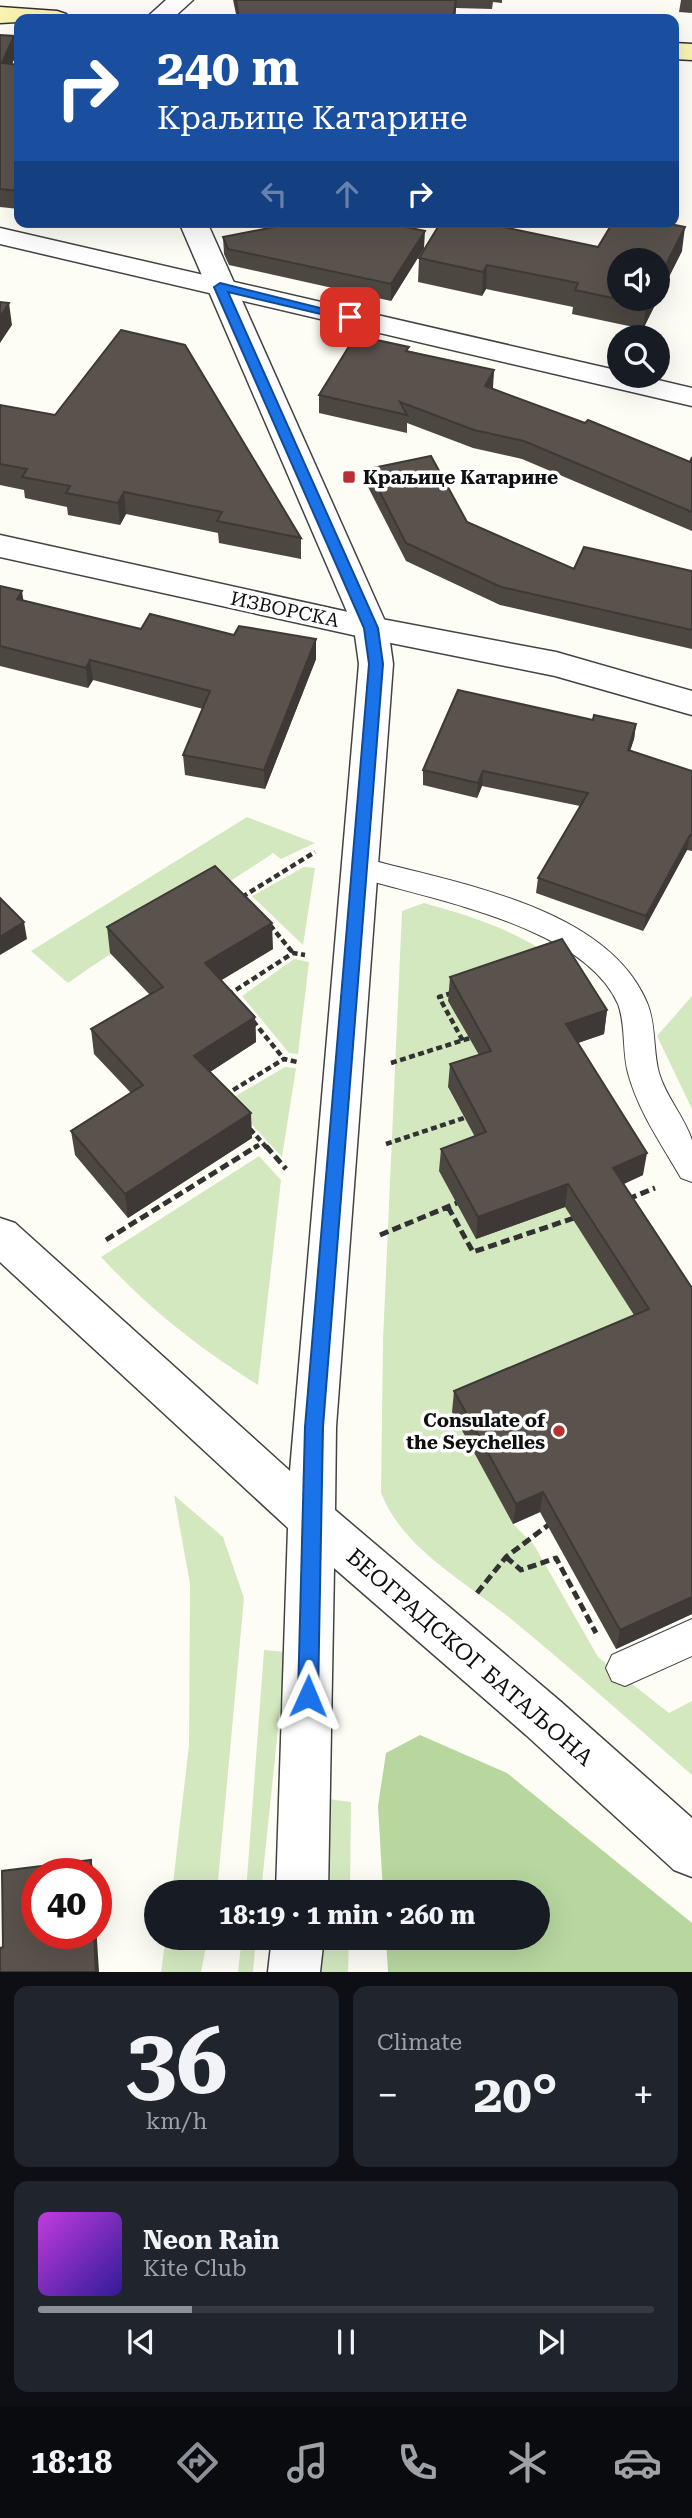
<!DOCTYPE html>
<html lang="en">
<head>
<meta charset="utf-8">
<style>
  :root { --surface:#171b24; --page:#20242c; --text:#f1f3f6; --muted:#9ea1a6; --line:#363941; --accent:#8c9099 }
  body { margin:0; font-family:"Roboto Serif",serif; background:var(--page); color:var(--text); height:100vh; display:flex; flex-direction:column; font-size:26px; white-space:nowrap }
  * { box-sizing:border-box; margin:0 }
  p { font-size:23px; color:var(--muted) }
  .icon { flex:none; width:38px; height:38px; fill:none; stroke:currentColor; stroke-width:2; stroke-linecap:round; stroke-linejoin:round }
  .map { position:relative; height:1972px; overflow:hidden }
  .side { display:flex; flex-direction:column; gap:14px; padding:14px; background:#0d0f14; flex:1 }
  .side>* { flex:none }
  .banner { position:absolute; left:14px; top:14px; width:665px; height:214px; border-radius:14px; box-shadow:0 7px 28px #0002; background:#1a4fa0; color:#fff; overflow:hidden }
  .tools { position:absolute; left:607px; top:248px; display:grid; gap:14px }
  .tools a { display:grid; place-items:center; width:63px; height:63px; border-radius:50%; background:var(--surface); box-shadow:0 7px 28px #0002; font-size:35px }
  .speed { position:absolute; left:21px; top:1858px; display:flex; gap:14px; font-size:35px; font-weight:700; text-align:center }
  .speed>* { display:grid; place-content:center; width:91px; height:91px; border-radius:50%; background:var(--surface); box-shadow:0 7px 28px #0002; line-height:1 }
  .speed .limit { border:10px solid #d22; background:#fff; color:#111 }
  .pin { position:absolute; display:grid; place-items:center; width:60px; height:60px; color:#fff; margin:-30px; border-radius:14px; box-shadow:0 4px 10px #0006 }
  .me { position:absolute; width:77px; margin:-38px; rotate:1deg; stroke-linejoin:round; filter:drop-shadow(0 0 5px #0008) }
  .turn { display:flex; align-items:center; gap:24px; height:147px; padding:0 28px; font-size:32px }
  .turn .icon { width:91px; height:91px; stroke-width:2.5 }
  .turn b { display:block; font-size:49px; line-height:60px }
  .lanes { display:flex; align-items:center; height:66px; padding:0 28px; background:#0003; justify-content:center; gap:35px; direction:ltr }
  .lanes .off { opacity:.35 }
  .big { font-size:52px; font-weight:700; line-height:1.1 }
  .side .widget { flex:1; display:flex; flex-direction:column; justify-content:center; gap:10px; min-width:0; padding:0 24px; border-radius:14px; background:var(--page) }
  .side .dial { align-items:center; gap:0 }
  .dial b { font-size:91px; line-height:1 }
  .song { display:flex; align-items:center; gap:21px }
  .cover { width:84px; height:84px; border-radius:10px; background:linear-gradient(135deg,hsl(290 70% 55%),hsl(250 70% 35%)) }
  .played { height:7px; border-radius:4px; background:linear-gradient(90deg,var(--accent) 25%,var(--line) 25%) }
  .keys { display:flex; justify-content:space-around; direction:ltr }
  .heat { display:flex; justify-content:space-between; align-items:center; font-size:38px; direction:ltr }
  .side .tiles { flex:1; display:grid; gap:14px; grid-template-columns:1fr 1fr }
  .widget:last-child { grid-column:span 2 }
  .trip { position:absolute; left:144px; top:1880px; width:406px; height:70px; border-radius:35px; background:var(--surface); box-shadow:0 7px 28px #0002; font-weight:700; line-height:70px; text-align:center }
  .dock { display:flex; height:112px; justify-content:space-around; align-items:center; background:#090b0e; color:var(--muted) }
  .dock .icon { width:49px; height:49px }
  .dock .active { color:var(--accent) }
  .dock b { font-size:32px; color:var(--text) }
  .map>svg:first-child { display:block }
</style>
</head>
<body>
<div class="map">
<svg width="692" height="1972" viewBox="0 0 692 1972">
  <rect width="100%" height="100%" fill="#fefdf5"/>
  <path fill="#d3e8bf" d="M247 817 315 843 281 859 273 853C206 899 134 935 68 983L31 951Z
    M304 867 315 868 303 945 252 896Z
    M424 903C474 917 519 931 560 963L491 1073 448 1088 485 1155 607 1191 692 1318 513 1524 534 1545 598 1657 669 1713 692 1701V1775C630 1722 569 1666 506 1615 461 1579 403 1548 381 1493L383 1340 402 911Z
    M294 959 309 962 298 1054 289 1053 242 996Z
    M692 996V1109L657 1036Z
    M285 1067 296 1068 282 1157 229 1100Z
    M259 1156 281 1180 258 1385C200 1349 148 1308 101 1257Z
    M174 1495 223 1537 244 1598 217 1892H172L189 1745 190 1584Z
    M264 1650 286 1652 261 1892H246Z
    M329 1799 351 1802 350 1892H324Z
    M166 1937H208L201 1972H161Z
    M242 1937H256L253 1972H238Z
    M322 1937H349L348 1972H320Z"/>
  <path fill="#b7d79f" d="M420 1735 507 1773 692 1923V1972H388L386 1937H537V1892H383L378 1806 386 1753Z"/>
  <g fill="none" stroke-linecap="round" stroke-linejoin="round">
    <g stroke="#434343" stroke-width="2">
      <path id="service" d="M360 857C452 883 608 905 648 1005 656 1026 653 1051 659 1073 666 1097 684 1116 692 1140 692 1151 692 1170 692 1182L681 1178C662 1145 638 1111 628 1073 622 1051 626 1025 618 1004 583 924 426 899 350 875L346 868 350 861Z
        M692 1619V1656L625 1686 612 1681 606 1668 612 1655Z"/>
    </g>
    <g stroke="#434343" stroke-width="3">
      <path id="minor" d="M0 228 620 371V376H641L692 388V406L0 244Z
        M0 535 371 617 556 652 692 691V715L555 676 371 639 0 557Z"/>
    </g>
    <g stroke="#434343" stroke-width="3">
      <path id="tertiary" d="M166 0H193L172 19H145Z
        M179 222H207L388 628 393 664 336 1427 335 1510 560 1701 692 1818V1877L674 1870 526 1735 334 1568 328 1892H276L288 1528 0 1262V1218L15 1223 290 1471 359 664 354 628Z
        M272 1937H324L320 1972H268Z"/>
    </g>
    <g stroke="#323232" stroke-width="3">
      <path id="secondary" d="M0 7 57 11 66 14 70 19 0 23Z
        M674 43 692 44V60L674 59Z"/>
    </g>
    <path stroke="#323232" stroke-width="4.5" stroke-dasharray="6 3.5" stroke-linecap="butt" d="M242 897 315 852
      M270 925 293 953
      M452 993 439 997 463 1041
      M228 995 293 953 305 955
      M253 1021 284 1059
      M391 1063 470 1038
      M225 1095 284 1059 297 1062
      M250 1129 267 1148
      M386 1144 464 1118
      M254 1148 262 1143"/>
    <path stroke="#323232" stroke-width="5" stroke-dasharray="9 4.5" stroke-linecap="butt" d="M266 1146 286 1169
      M628 1199 655 1188
      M448 1207 473 1252 577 1217
      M380 1235 457 1203
      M106 1240 257 1146
      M506 1557 521 1570 556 1558 596 1633
      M477 1593 506 1557 551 1523"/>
    <use href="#service" fill="#fff" fill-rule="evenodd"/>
    <use href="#minor" fill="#fff" fill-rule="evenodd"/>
    <use href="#tertiary" fill="#fff" fill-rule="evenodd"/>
    <use href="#secondary" fill="#faf4b4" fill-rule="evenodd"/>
  </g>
  <path fill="#4d4742" d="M233 0H502V3L493 2 492 9 456 8 455 19H237Z
    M681 0H692V13L679 12Z
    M0 35 17 53 12 64 19 65V209L0 207Z
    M262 222H382L424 248 391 301 229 265 224 254 223 237 266 229Z
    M598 247 682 251 643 329 572 314 573 307 486 289 482 296 418 282 419 258Z
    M363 337 409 351 494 370 492 389 690 462 692 457V531L522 459 473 448 407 423V433L319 413V395Z
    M0 405 301 538V559L219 543 218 533 126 514 120 525 68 515 67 507 25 498 24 490 0 485Z
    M368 469 467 522 574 569 692 571V649L500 605 406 561 368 487Z
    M0 586 23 600 141 629 234 635 316 639V659L265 789 185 775 183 755 203 709 93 680 88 688 0 666Z
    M593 720 636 724 634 739 630 750 692 771V851L687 850 643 931 536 893 538 878 580 806 482 786 477 798 423 785V770Z
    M107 927 273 949 221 980 255 1017 256 1042 210 1072 252 1138 128 1218 75 1155 71 1131 131 1093 94 1054 91 1029 150 995 110 953Z
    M450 977 607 1010 604 1034 578 1043 643 1175 624 1184 692 1288V1614L616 1649 540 1512 513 1524 452 1412 454 1391 634 1315 565 1207 476 1239 439 1171 441 1149 475 1137 448 1087 450 1064 479 1055 448 1001Z"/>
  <path fill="#3e3936" d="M456 0V8L455 19H453Z
    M14 36 17 53 4 81 2 63Z
    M685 227 682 251 658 298V280Z
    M425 231 424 248 391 301V284Z
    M487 265 486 289 482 296 483 272Z
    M648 299H658L643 329 646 305Z
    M9 303 12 325 0 343V317Z
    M494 370 493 388 484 404 485 386Z
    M124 492 126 514 120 525 118 503Z
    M22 591 25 611 17 599Z
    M316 639V659L265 789 264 770Z
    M90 660 93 680 88 688 86 668Z
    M636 724 634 739 626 764 628 750Z
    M483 771 482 786 477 798 478 783Z
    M690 835 687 850 643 931 646 916Z
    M24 922 27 939 0 955V937Z
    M272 923 273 949 207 989 205 963Z
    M607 1010 604 1034 563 1048 566 1024Z
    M255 1017 256 1042 196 1081 194 1056Z
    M251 1113 252 1138 128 1218 125 1194Z
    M647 1153 643 1175 609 1190 613 1168Z
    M568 1184 565 1207 476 1239 478 1217Z
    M543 1492 540 1512 513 1524 516 1504Z
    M692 1597V1614L616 1649 620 1630Z
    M91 1860 94 1871V1874H91Z
    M96 1924 99 1972H96L94 1934H96Z"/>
  <path fill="#59524d" stroke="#3e3936" stroke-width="2" d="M236 0H456L453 19H239Z
    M0 35 14 36 2 63 19 65V191L0 189Z
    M271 222H382L425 231 391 284 228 249 223 237 274 227Z
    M441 222H480L598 247 610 227 623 222H660L685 227 658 280V261H620V299H648L646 305 575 290 578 283 487 265 483 272 419 258Z
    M0 302 9 303 0 317Z
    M121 330 185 345 301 538 217 521 222 512 124 492 118 503 66 493 70 486 22 477 27 469 0 464V405L55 415Z
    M359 330 363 337 409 347 406 351 494 370 485 386 585 423 588 420 690 462 692 457V512L524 441 474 430 400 402 407 415 319 395Z
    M431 456 467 522 574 569 584 547 692 571V630L501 587 406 543 368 469Z
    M0 586 22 591 17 599 141 629 150 614 234 635 239 626 316 639 264 770 183 755 210 691 90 660 86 668 0 646Z
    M458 690 593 720 594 715 636 724 628 750 692 771V836L690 835 646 916 538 878 588 793 483 771 478 783 423 770Z
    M215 866 272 923 205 963 255 1017 194 1056 251 1113 125 1194 71 1131 143 1085 91 1029 163 987 107 927Z
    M0 898 24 922 0 937Z
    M562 939 607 1010 566 1024 647 1153 613 1168 692 1288V1597L620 1630 543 1492 516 1504 454 1391 649 1309 568 1184 478 1217 441 1149 486 1132 450 1064 491 1051 450 977Z
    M91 1860V1874H37V1934H94L96 1972H0V1948L3 1947 2 1871Z"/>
  <path fill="#1a73e8" stroke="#114b97" stroke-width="2" d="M220 283 356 317 350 321 228 292 378 628 383 664 323 1427 318 1696 315 1703 308 1706 301 1703 298 1696 305 1427 369 664 364 628 214 287Z"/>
  <g fill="#b93033" stroke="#fff" stroke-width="2.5">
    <rect x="342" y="470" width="14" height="14" rx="3.5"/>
    <circle cx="559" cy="1431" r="7"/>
  </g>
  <g text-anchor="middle" stroke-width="7" stroke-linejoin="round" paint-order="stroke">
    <g font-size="19" font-weight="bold" fill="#101010" stroke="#fff" text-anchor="start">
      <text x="363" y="484">Краљице Катарине</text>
      <text x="545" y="1427" text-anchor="end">Consulate of<tspan x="545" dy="22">the Seychelles</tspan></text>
    </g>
    <g font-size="19" fill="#101010" stroke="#fff">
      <text transform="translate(285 609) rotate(12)" y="7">ИЗВОРСКА</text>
    </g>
    <g font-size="23" fill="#101010" stroke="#fff">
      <text transform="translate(470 1657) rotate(41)" y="8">БЕОГРАДСКОГ БАТАЉОНА</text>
    </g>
  </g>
</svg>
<div class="tools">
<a><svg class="icon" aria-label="sound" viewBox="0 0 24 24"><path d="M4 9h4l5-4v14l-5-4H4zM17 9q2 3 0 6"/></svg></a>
<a><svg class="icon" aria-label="search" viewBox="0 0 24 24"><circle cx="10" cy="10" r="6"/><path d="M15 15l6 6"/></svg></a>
</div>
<div class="speed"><div class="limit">40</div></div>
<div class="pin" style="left:350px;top:317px;background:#d93025"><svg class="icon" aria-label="arrive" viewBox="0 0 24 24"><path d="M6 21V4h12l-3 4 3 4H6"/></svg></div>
<svg class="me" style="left:308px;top:1696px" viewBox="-20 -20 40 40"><path d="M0-17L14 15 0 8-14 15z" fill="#1a73e8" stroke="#fff" stroke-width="4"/></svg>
<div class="trip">18:19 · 1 min · 260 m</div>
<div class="banner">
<div class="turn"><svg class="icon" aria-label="right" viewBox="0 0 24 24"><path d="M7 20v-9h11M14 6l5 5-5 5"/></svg><div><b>240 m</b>Краљице Катарине</div></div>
<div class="lanes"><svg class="icon off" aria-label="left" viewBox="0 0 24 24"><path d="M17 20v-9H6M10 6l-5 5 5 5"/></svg><svg class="icon off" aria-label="ahead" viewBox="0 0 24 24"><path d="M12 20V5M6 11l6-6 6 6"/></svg><svg class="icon" aria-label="right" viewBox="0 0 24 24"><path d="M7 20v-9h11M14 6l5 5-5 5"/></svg></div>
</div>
</div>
<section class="side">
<div class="tiles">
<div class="widget dial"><b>36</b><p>km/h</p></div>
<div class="widget"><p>Climate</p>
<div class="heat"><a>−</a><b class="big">20°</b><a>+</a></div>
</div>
<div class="widget">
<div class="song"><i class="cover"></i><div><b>Neon Rain</b><p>Kite Club</p></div></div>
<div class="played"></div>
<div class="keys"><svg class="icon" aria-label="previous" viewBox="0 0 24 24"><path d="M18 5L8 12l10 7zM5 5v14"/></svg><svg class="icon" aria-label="pause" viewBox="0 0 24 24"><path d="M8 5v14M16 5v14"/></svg><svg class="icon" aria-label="next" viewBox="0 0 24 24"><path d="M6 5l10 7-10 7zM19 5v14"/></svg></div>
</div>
</div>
</section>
<nav class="dock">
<b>18:18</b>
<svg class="icon active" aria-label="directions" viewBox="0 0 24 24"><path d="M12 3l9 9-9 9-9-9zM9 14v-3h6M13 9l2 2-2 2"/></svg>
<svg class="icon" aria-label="music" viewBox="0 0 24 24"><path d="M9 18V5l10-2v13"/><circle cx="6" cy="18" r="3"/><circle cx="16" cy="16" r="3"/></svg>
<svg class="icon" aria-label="phone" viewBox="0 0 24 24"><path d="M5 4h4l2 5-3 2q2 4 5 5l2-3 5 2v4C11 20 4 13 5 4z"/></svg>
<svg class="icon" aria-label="climate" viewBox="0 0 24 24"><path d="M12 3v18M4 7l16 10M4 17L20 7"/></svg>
<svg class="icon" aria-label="car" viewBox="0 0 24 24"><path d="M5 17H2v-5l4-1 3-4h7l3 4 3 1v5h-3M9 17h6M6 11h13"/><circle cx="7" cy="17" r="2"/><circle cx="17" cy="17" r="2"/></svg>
</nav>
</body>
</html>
